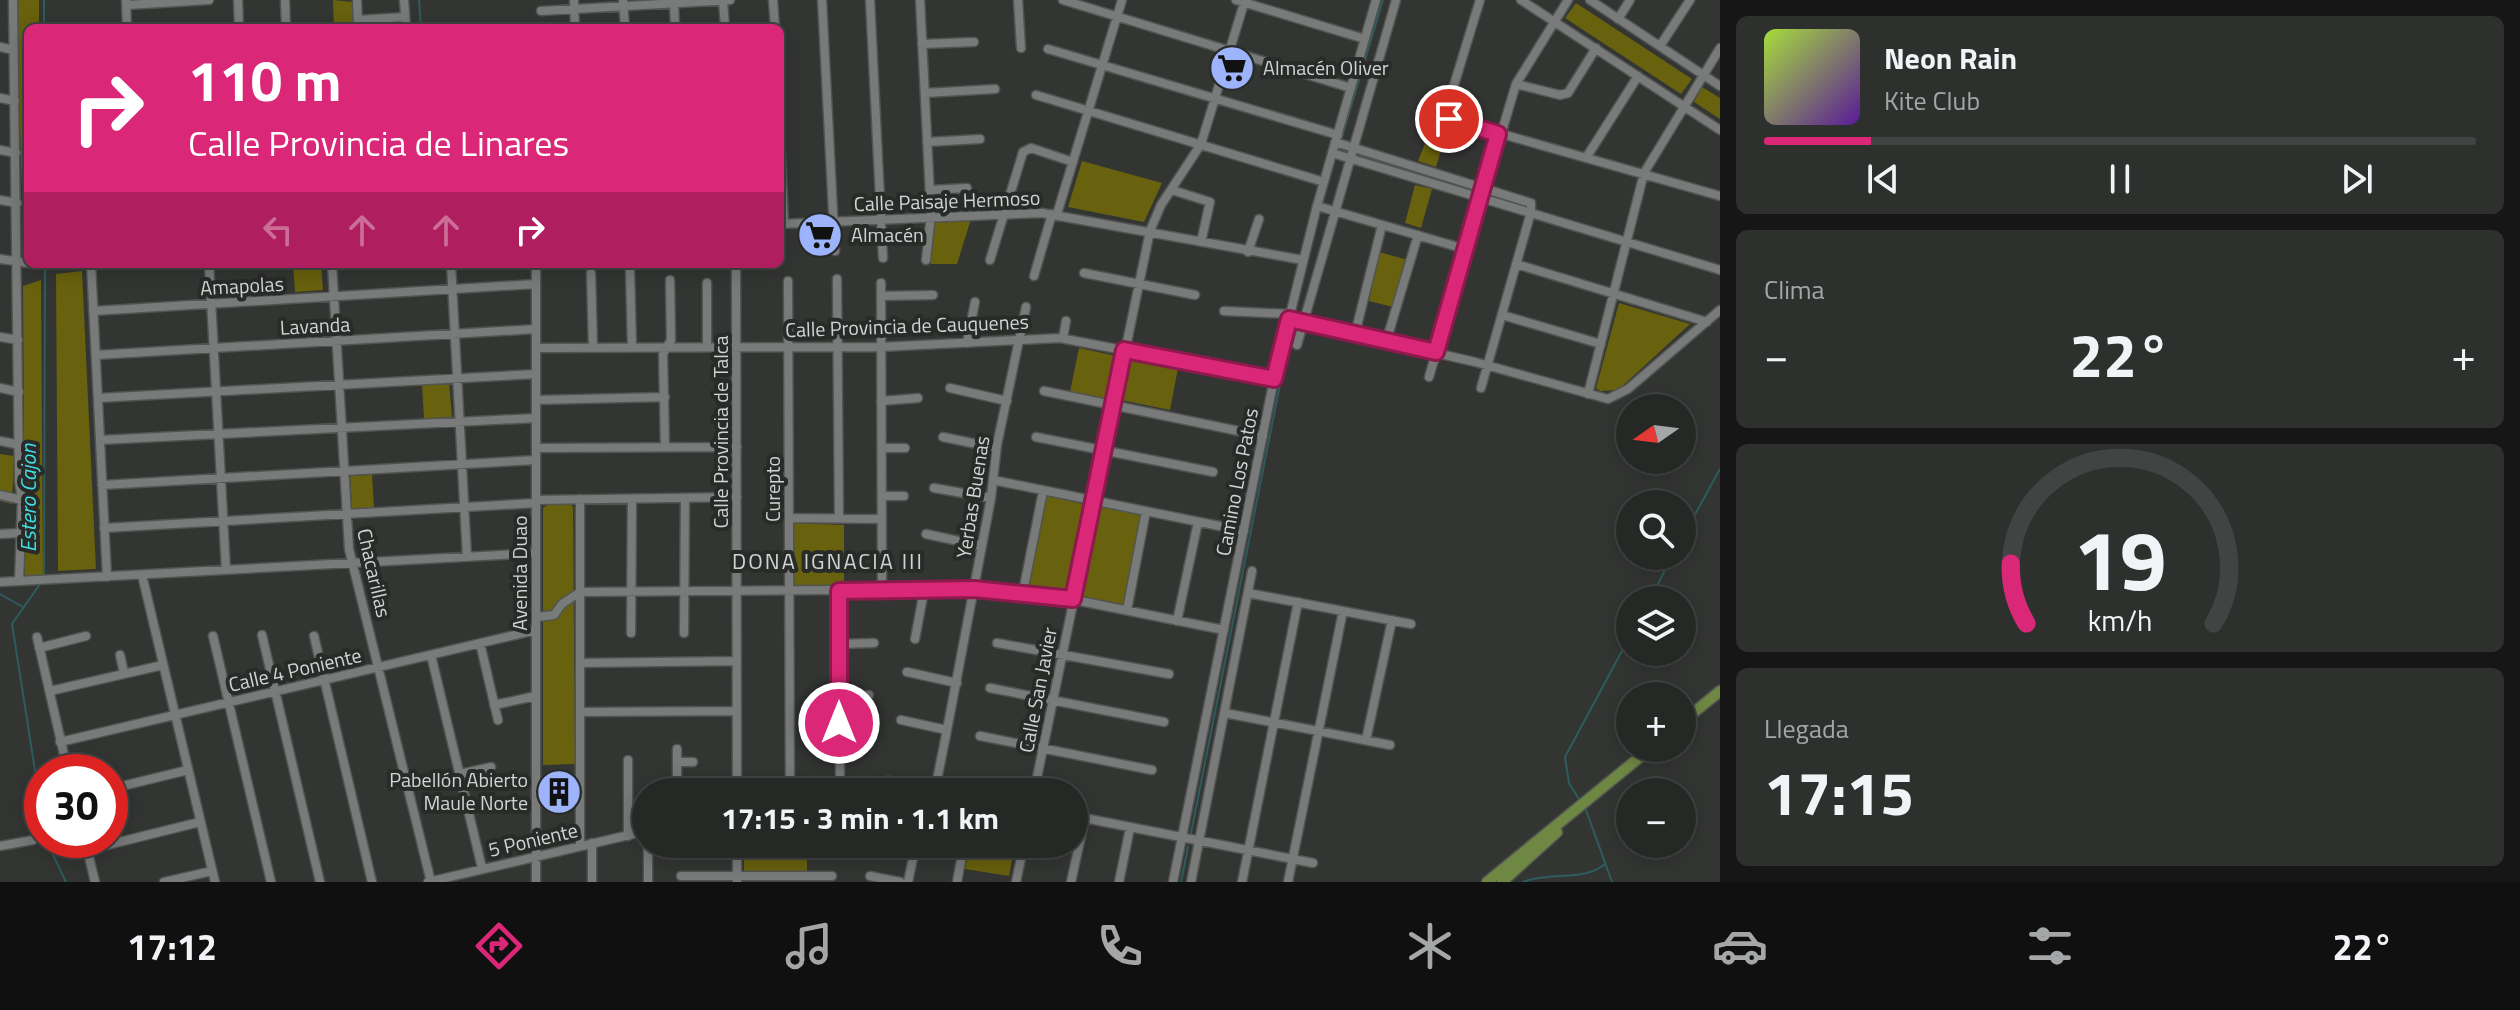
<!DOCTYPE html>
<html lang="es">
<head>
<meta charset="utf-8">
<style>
  :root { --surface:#262826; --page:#2e302e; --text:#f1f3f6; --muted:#a4a6a7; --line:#424443; --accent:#db2777 }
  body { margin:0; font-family:"Titillium Web",sans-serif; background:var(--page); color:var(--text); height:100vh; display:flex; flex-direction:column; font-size:30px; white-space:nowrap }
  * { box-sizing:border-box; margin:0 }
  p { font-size:26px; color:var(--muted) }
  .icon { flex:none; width:44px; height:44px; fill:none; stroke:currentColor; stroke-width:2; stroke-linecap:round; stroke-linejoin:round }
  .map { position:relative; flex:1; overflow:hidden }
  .panel { display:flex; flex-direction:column; gap:16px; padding:16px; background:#151615; width:800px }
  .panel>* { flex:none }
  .hud { position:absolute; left:24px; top:24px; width:760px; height:244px; border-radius:12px; box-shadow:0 4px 20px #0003,0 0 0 2px var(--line); background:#db2777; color:#fff; overflow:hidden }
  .needle { width:52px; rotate:256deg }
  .controls { position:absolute; left:1616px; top:394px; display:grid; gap:16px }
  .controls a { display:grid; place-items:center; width:80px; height:80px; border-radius:50%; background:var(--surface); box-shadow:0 4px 20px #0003,0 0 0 2px var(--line); font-size:40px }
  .speed { position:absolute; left:24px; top:754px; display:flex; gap:16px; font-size:40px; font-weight:700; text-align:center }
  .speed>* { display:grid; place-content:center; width:104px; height:104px; border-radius:50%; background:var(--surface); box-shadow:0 4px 20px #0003,0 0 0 2px var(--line); line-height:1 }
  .speed .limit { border:12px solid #d22; background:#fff; color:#111 }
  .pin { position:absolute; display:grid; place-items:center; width:68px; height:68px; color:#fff; margin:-34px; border:4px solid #fff; border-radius:50%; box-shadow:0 2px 8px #0007 }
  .me { position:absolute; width:88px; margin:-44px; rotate:0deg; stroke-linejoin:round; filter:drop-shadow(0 0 6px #0008) }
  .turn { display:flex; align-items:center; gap:28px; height:168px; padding:0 32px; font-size:36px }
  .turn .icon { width:104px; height:104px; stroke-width:2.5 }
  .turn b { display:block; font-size:56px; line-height:68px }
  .lanes { display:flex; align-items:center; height:76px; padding:0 32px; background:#0003; justify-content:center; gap:40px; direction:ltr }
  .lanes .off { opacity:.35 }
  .big { font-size:60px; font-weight:700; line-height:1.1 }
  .panel .widget { flex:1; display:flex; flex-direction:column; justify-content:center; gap:12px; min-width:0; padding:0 28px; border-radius:12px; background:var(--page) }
  .panel .dial { align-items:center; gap:0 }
  .dial svg { height:208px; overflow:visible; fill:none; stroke:var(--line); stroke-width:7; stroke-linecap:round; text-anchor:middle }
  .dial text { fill:var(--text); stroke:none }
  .song { display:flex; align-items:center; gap:24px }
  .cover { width:96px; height:96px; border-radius:12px; background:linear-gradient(135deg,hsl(80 70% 55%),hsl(270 70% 35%)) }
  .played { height:8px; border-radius:4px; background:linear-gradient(90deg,var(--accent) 15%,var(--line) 15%) }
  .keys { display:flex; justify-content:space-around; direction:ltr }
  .heat { display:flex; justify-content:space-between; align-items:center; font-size:44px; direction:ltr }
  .trip { position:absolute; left:632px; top:778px; width:456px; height:80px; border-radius:40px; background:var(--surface); box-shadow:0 4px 20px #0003,0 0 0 2px var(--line); font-weight:700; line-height:80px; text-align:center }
  .dock { display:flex; height:128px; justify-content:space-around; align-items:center; background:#0f100f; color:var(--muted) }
  .dock .icon { width:56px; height:56px }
  .dock .selected { color:var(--accent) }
  .dock b { font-size:36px; color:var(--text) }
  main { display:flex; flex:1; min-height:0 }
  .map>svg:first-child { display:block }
</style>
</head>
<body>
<main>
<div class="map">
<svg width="1720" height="882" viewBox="0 0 1720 882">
  <rect width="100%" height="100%" fill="#333533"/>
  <path fill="#68610d" d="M16 0H39V28H28V252H24Z
    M333 0 354 2V28H334Z
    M1576 3 1692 79 1681 94 1565 18Z
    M1702 87 1720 98V119L1694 102Z
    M1435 119 1449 124 1436 167 1418 161Z
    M1082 161 1162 183 1144 222 1068 207Z
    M1415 185 1432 189 1421 228 1405 223Z
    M971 219 957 264H931V220Z
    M1379 252 1408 260 1393 307 1369 301Z
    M293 264H321L323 290 295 292Z
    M82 271 96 569 58 571 56 274Z
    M41 280 43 575 25 577 23 286Z
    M1619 303 1690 324 1618 390 1600 391 1596 388Z
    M1079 348 1116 356 1107 400 1070 392Z
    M1130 357 1178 368 1170 410 1121 400Z
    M449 382 452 417 424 419 422 384Z
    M0 454 14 456 12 504 0 501Z
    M372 475 374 508 352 509 350 476Z
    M1047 496 1083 504 1065 592 1029 585Z
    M550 503H569L573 507 575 764 543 765V508Z
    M1099 505 1142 513 1124 606 1080 597Z
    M792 523 844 525V588H792Z
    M744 844H807V873L744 872Z
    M970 844H1015L1009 876 965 869Z"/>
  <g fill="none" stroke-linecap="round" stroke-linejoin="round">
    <path stroke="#2d5c5e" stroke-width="2" d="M44 0V28
      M419 0 421 28
      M1341 140 1383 0
      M1682 538 1720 469
      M44 575 45 264
      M40 584 12 624 42 815
      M0 594 23 607
      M1650 600 1672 556
      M1579 799 1569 783 1565 757 1630 636
      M1586 810 1612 882
      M1191 833 1291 329
      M46 840 66 882
      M1181 882 1188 847
      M1523 882C1550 871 1584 882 1605 864"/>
    <g stroke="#525452" stroke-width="11">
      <path id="minor" d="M13 0 19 481 22 500 19 581
        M238 0 239 28
        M285 0 286 28
        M357 0 358 28
        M404 0 406 28
        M574 0 575 28
        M623 0 625 28
        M723 0 725 28
        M773 0 775 28
        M822 0 835 251
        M870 0 883 258
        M920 0 931 215 926 260
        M1018 0 1021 48
        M1063 0 1351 88
        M1236 0 1365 39
        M1480 0 1447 108 1449 119 1720 196
        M1521 0 1720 130
        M1590 0 1720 86
        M126 1 127 28
        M674 1 675 28
        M127 5 209 0
        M541 11 730 0
        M1618 19 1630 0
        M358 20 405 17
        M922 44 974 42
        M1660 46 1690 0
        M0 47 14 50
        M1048 49 1338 135
        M1516 84 1560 95 1568 93 1596 48
        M925 93 995 89
        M1036 95 1324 182
        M0 98 15 101
        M780 136 784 223
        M927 142 980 139
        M1335 142 1531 203V212
        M0 150 16 153
        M1332 153 1720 270
        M1586 158 1638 76
        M930 190 967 188
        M1172 190 1210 202 1201 242
        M0 200 17 203
        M1317 206 1465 249
        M1057 214 1122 0
        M780 224 1042 213 1303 260
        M1248 252 1259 219
        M0 259 28 263
        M990 260 1023 152 1031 148 1073 162
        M91 264 107 577
        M209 264 226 570
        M332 264 349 549 431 882
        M451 264 467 557
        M736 264 737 792
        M1516 264 1707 322
        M630 271 632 347
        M591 273 593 348
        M1084 273 1195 295
        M1034 276 1052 214
        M837 279 839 518
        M788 281 790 792
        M881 283 882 591
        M881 296 933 295
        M93 311 536 284
        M1224 311 1290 314
        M1502 315 1601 344
        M1289 319 1475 362 1608 399 1628 389 1720 310
        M1355 334 1382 225
        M0 337 18 340
        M1063 338 1066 321
        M1386 342 1418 235
        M967 343 975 302
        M1297 345 1396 0
        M707 347V283
        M537 348 881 347 1060 338 1274 379
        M96 355 536 329
        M1429 377 1516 84 1568 0
        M0 388 19 392
        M950 388 1007 401
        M1481 388 1531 212
        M1044 391 1263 436
        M1588 394 1644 173 1720 48
        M98 398 536 374
        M536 400 665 397
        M881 401 918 398
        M943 437 996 448
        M1036 437 1213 472
        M100 440 536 418
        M0 441 20 445
        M665 447 663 354 671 340 670 280
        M536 448 737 447
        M882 448H905
        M993 480 1244 531
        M102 485 536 460
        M934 488 991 498
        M0 495 22 500
        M882 496H904
        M580 499V846
        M536 500 737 497
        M789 518 882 519
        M104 528 536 503
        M0 534 19 533
        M926 534 982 546
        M142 575 215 882
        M0 582 536 553
        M839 591 840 789
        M1023 592 1043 491
        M1248 593 1411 624
        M1127 610 1146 511
        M536 617 554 615 562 604 580 592 974 589 1050 595 1224 630
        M1177 621 1198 522
        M631 633 632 500
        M684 633 685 499
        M262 635 320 882
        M213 636 271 882
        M314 636 372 882
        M37 637 68 772
        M915 639 924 591
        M480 643 498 720
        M997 643 1169 674
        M839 644 874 643
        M39 648 86 636
        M120 655 124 673
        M431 655 482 868
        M580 663 737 661
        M907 672 957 683
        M990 688 1164 722
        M50 691 163 665
        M839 696 869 695
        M494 705 536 696
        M580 712 737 711
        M1225 713 1390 745
        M901 720 947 730
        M980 736 1152 770
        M1366 740 1392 620
        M60 742 536 630
        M677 749V792
        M839 751 861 750
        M677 762H693
        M460 774 491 767
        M110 789 188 770
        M828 792 888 781 957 792
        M929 792 937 780 947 730 991 498 997 445 1026 307
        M1034 792 1150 231 1161 205 1201 144 1245 0
        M1074 816 1313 863
        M628 836V760
        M85 840 95 882
        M592 843V882
        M648 844V882
        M737 844V882
        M0 846 33 840
        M87 850 200 822
        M681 876H832
        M870 876 900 882
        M164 882 212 871
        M428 882 646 831
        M536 882V264
        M908 882 916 844
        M957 882 964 844
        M1016 882 1024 844
        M1071 882 1085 818
        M1119 882 1130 828
        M1173 882 1274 379 1317 206 1376 0
        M1191 882 1252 571
        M1242 882 1298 602
        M1288 882 1343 611"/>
    </g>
    <g stroke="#525452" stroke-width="13">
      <path id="major" d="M1682 722 1720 691
        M1487 882 1651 748
        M1502 882 1557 832"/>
    </g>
    <use href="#minor" stroke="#787b79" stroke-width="8"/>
    <use href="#major" stroke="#6e8843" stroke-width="10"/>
  </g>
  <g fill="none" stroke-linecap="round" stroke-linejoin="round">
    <g stroke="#8e194d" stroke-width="20">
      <path id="route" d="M839 723V591L974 589 1073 599 1124 350 1274 379 1289 319 1436 352 1498 134 1449 119"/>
    </g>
    <use href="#route" stroke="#db2777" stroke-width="14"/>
  </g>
  <defs>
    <g id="supermarket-disc" transform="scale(2.3)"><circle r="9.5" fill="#9db4fd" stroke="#292b29"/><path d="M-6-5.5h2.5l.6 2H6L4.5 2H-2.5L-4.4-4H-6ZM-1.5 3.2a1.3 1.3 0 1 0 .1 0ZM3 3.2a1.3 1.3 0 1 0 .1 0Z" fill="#111"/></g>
    <g id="building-disc" transform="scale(2.3)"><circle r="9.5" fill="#9db4fd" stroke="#292b29"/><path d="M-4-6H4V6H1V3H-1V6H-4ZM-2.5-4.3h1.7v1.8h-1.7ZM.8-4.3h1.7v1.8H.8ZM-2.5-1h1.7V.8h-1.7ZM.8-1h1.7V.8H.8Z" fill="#111"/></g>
  </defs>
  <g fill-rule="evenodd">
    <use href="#supermarket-disc" x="1232" y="68"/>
    <use href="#supermarket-disc" x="820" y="235"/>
    <use href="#building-disc" x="559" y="792"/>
  </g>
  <g text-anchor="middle" stroke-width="8" stroke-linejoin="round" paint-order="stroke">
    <g font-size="20" fill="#d2d4d3" stroke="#292b29" text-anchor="start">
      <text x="1263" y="75">Almacén Oliver</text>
      <text x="851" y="242">Almacén</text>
      <text x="528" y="787" text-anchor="end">Pabellón Abierto<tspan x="528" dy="23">Maule Norte</tspan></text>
    </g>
    <g font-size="20" fill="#d2d4d3" stroke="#292b29">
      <text transform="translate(947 201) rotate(-2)" y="7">Calle Paisaje Hermoso</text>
      <text transform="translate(242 286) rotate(-3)" y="7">Amapolas</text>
      <text transform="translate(315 326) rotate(-3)" y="7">Lavanda</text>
      <text transform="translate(907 326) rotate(-2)" y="7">Calle Provincia de Cauquenes</text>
      <text transform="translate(721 432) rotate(-90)" y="7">Calle Provincia de Talca</text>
      <text transform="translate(1237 482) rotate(-79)" y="7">Camino Los Patos</text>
      <text transform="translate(773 489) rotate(-90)" y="7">Curepto</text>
      <text transform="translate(973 497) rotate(-81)" y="7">Yerbas Buenas</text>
      <text transform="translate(374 573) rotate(77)" y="7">Chacarillas</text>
      <text transform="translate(520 573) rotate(-90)" y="7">Avenida Duao</text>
      <text transform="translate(295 670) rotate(-13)" y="7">Calle 4 Poniente</text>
      <text transform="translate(1038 690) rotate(-79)" y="7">Calle San Javier</text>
      <text transform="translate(533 840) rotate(-13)" y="7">5 Poniente</text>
    </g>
    <g font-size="22" font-style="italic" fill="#41dee5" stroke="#292b29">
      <text transform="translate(28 498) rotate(-90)" y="8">Estero Cajon</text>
    </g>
    <g font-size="22" letter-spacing="2" fill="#d2d4d3" stroke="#292b29">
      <text x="828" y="569">DONA IGNACIA III</text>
    </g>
  </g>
</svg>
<div class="controls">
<a><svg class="needle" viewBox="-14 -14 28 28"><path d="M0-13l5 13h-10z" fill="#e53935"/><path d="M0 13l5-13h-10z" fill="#a4a6a7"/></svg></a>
<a><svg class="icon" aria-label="search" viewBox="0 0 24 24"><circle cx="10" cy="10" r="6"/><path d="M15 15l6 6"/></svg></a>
<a><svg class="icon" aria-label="layers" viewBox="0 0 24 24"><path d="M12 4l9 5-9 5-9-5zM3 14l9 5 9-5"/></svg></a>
<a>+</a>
<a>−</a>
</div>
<div class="speed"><div class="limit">30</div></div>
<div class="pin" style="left:1449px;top:119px;background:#d93025"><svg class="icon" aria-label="arrive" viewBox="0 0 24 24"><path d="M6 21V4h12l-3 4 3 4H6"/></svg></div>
<svg class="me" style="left:839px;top:723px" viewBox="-20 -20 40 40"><circle r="17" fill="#db2777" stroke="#fff" stroke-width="3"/><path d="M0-11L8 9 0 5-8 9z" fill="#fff"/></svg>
<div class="trip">17:15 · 3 min · 1.1 km</div>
<div class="hud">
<div class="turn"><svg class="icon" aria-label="right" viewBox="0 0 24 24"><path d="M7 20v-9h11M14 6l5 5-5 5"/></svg><div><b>110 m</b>Calle Provincia de Linares</div></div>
<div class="lanes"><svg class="icon off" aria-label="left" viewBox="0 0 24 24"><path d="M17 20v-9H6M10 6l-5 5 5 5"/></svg><svg class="icon off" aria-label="ahead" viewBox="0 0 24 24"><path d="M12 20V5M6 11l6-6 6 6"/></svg><svg class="icon off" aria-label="ahead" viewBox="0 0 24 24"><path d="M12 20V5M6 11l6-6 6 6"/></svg><svg class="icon" aria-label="right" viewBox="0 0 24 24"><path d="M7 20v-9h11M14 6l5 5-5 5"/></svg></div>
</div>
</div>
<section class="panel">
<div class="widget">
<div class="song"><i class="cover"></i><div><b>Neon Rain</b><p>Kite Club</p></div></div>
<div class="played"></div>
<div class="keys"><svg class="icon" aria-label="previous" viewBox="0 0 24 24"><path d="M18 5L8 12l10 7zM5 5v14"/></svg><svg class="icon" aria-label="pause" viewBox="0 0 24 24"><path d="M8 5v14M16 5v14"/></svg><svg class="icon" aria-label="next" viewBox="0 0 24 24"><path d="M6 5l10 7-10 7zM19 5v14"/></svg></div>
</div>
<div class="widget"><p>Clima</p>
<div class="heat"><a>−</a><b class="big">22°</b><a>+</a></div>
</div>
<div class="widget dial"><svg viewBox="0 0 100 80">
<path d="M14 69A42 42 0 1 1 86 69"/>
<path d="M14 69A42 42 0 0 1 8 46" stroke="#db2777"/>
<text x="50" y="56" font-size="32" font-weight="700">19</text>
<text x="50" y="72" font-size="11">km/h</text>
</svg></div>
<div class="widget"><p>Llegada</p><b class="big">17:15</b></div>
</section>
</main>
<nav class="dock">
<b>17:12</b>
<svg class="icon selected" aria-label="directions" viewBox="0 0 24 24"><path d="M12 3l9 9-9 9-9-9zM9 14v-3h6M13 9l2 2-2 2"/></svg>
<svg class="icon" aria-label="music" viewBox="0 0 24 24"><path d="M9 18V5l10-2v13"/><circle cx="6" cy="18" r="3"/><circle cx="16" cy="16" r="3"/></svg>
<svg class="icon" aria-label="phone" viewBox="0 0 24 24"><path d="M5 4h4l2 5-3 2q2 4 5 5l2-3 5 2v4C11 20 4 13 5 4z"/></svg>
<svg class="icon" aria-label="climate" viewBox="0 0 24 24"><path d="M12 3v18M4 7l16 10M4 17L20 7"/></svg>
<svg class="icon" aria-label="car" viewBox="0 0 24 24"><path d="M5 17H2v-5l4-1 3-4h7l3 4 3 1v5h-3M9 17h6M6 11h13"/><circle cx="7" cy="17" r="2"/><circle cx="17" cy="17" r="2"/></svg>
<svg class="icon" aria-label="filters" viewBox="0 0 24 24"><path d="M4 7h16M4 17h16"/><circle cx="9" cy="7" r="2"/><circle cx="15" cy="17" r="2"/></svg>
<b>22°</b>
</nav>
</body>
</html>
